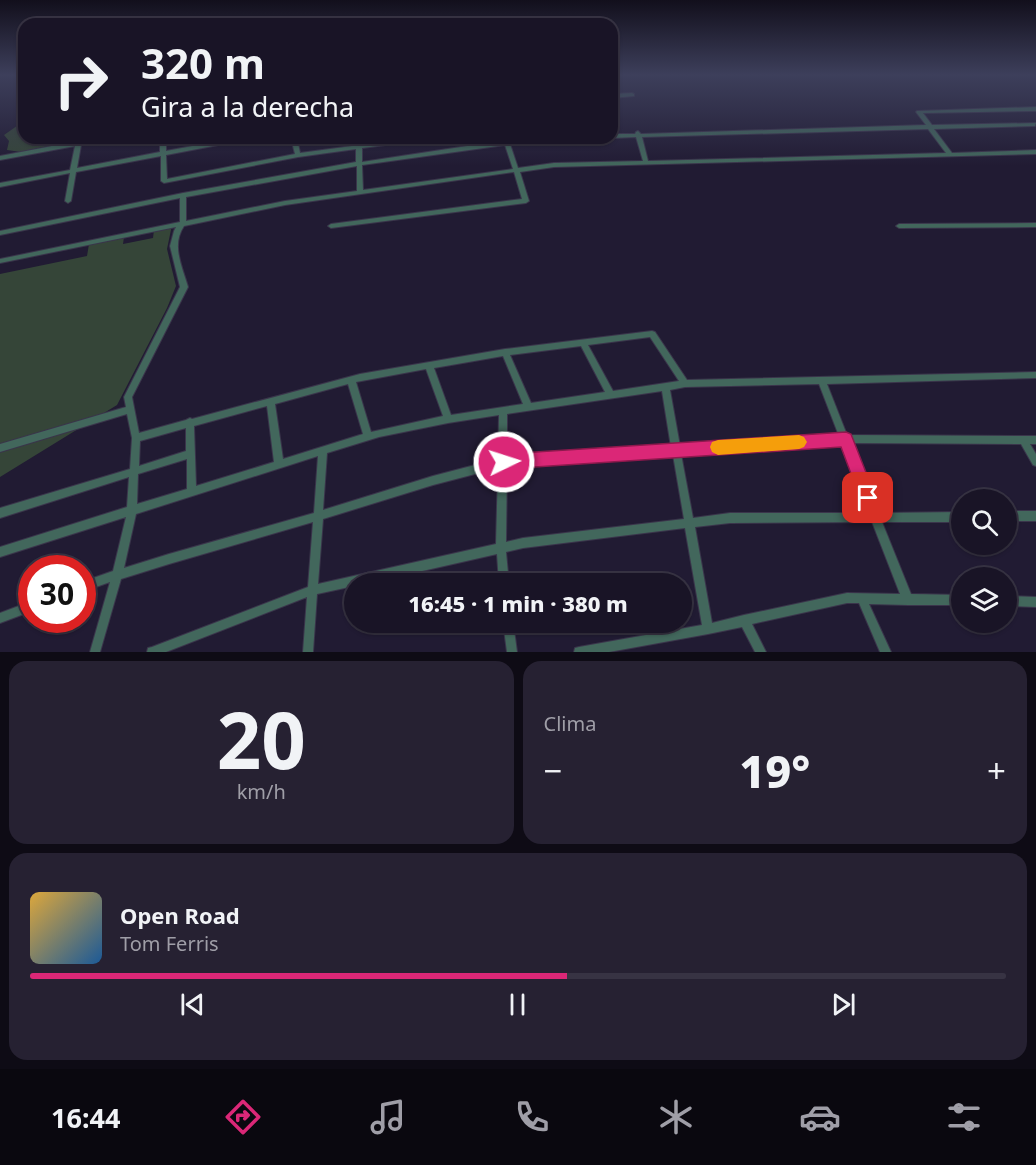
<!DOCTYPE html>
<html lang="es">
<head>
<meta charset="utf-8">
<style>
  :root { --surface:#191426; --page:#262132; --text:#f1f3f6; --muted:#9f9ea7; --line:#373343; --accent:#db2777 }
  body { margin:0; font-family:"Noto Sans",sans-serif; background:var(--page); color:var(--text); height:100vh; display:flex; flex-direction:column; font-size:22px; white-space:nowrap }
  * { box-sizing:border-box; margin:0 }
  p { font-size:20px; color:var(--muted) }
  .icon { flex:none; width:33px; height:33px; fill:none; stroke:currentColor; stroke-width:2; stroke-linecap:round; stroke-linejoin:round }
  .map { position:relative; height:652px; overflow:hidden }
  .panel { display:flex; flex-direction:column; gap:9px; padding:9px; background:#0e0b15; flex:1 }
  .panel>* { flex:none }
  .banner { position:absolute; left:18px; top:18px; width:600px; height:126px; border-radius:18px; box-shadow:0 2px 4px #0004,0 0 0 2px var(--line); background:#191426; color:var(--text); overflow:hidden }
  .controls { position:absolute; left:951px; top:489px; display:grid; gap:12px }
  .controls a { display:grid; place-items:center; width:66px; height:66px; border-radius:50%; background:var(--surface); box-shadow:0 2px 4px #0004,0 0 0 2px var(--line); font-size:30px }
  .speed { position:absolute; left:18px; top:555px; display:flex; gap:12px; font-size:30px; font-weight:700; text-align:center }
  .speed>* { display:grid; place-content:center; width:78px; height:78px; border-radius:50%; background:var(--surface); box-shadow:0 2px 4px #0004,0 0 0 2px var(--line); line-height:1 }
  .speed .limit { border:9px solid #d22; background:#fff; color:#111 }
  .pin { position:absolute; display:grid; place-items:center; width:51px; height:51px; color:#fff; margin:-26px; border-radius:12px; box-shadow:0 3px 9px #0006 }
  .me { position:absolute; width:66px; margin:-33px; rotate:86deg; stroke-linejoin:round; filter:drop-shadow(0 0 4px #0008) }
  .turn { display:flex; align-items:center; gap:21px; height:126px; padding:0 24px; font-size:27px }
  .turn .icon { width:78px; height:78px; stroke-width:2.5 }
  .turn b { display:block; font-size:42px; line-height:51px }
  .big { font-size:45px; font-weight:800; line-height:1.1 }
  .panel .widget { flex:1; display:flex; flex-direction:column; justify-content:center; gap:9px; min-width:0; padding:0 21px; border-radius:18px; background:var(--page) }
  .panel .dial { align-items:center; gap:0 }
  .dial b { font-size:78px; line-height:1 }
  .song { display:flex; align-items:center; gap:18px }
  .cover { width:72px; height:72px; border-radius:9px; background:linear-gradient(135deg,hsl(40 70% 55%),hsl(210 70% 35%)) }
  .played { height:6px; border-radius:3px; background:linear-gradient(90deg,var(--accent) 55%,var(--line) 55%) }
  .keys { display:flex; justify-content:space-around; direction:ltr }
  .heat { display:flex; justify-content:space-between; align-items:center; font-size:33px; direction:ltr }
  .panel .tiles { flex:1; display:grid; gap:9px; grid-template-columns:1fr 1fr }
  .widget:last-child { grid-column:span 2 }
  .trip { position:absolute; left:344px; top:573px; width:348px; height:60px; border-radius:30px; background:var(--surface); box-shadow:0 2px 4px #0004,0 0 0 2px var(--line); font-weight:800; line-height:60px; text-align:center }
  .tab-bar { display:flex; height:96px; justify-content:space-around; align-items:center; background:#0a080f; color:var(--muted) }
  .tab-bar .icon { width:42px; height:42px }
  .tab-bar .on { color:var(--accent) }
  .tab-bar b { font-size:27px; color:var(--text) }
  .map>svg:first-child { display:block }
</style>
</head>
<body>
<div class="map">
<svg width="1036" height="652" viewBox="0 0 1036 652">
  <rect width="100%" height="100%" fill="#211b33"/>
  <path fill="#354538" d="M24 121V138H51L48 146 21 152 7 150 9 141 4 135Z
    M172 225 167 249 176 286 167 308 117 405 0 477V274L87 256 89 244 124 237 123 244 153 238 154 230Z"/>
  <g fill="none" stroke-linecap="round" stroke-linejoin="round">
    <g stroke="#3a354b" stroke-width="2">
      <path id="minor" d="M632 93 634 94V96L612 98V94Z
        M1036 107V111L923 113 932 125 1036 123 1035 126 934 129 952 153 1036 150V154L554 167 520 172 529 201 526 203 331 228 328 226 331 224 522 199 514 172 285 205 184 226C171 245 182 266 188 287L132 397 139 433 186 420 190 418 192 419 360 374 505 349 652 331 655 332 687 380 1036 372V378L827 384 847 435 1036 436V444H1030L1036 454V466L1033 465 1021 444 850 443 878 513 962 512V522H882L911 594 962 595V605H908L869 604 891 652H880L859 603H847L752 624 766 652H755L742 627 708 634 609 652H574L575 648 579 647 702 625 685 528 523 548 506 552 509 584H499L497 554 365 584H354V586L317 594 313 652H303L307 597 166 652H147L148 648 152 647 308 587 313 522 169 564 121 579 100 652H90L110 582 82 592V582L113 571 126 517 0 557V547L127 507 129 477 0 518V508L130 469 132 438 127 414 0 452V444L126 407 124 397 180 287 170 246 174 231 176 227 0 263V259L180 222V198L0 235V231L183 193 356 162V149L298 157 164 183 161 181V156L76 172 71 201 68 203 65 201 70 173 0 187V183L70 170 75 146 0 160V156L78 141 98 138H110L107 140 81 145 77 168 160 152V138H166V151L235 138H247L244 140 166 155 167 179 295 154 291 138H297L300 153 412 138H427L424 140 362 148V162L507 140 550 138 547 140 510 144 518 168 554 163 643 161 636 137 612 138V134H635L636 132 638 131 641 134 926 125 916 112 917 111ZM928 129 946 153 648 161 642 137ZM505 145 513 169 363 190 362 165ZM357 166V191L285 201 186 221V197ZM650 337 679 381 613 391 588 345ZM581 346 605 392 531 403 510 355ZM503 356 523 404 451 415 434 368ZM426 369 443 416 371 432 356 382ZM348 384 363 434 283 459 275 404ZM819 384 839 436 680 446 670 390 685 387ZM662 391 671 447 507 458V414ZM267 406 274 462 196 486 194 426ZM499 415 498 459 433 476 323 510 327 453 379 437 448 423ZM186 428V451L139 466 140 441ZM842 443 869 513H730L693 518 681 454ZM673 455 684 519 523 538 506 542 507 466ZM318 456 314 513 169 554 124 568 136 514ZM187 459V489L137 504 138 474ZM498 468 496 544 318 584 323 519 433 485ZM872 522 900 594 847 593 744 615 712 623 695 527 730 523Z
        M1036 223V227L899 228 896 226 899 224Z
        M1006 511H1036V521H1006Z
        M1006 596 1036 597V607L1006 606Z
        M32 601V611L0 623V613Z
        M503 622H513L517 652H507Z"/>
    </g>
    <use href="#minor" fill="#42675c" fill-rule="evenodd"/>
  </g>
  <linearGradient id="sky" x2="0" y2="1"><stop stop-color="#120f1c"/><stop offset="0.45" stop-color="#3d3f5b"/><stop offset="1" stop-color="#3d3f5b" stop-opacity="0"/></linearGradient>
  <rect width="1036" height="166" fill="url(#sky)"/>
  <path fill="#db2777" stroke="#8e194d" stroke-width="1.5" d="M846 432 851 434 876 498 874 503 868 506 862 503 841 447 504 469 498 467 496 462 498 456 504 454Z"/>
  <path fill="#f59e0b" d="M799 435 804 437 807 442 804 447 799 449 718 455 712 452 710 447 712 442 718 440Z"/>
</svg>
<div class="controls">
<a><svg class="icon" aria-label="search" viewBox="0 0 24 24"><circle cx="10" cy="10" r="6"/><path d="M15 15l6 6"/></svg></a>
<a><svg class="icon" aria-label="layers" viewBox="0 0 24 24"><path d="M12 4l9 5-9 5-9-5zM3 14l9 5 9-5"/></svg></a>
</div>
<div class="speed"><div class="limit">30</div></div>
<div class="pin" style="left:868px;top:498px;background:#d93025"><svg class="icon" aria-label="arrive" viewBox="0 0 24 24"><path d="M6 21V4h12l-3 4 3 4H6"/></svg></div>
<svg class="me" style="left:504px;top:462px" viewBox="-20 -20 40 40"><circle r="17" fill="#db2777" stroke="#fff" stroke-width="3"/><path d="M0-11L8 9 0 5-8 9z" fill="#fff"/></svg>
<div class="trip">16:45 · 1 min · 380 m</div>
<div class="banner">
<div class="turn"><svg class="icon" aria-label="right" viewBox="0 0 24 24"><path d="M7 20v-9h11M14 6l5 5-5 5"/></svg><div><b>320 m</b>Gira a la derecha</div></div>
</div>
</div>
<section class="panel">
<div class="tiles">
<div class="widget dial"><b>20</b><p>km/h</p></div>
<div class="widget"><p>Clima</p>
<div class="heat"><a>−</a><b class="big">19°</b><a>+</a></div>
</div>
<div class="widget">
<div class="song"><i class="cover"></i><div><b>Open Road</b><p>Tom Ferris</p></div></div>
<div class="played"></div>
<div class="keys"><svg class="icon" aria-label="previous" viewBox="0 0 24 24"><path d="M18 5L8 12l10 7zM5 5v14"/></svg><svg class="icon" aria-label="pause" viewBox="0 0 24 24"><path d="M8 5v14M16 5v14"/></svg><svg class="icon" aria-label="next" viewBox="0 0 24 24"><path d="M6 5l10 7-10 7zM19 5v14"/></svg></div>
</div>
</div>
</section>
<nav class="tab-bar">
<b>16:44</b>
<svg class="icon on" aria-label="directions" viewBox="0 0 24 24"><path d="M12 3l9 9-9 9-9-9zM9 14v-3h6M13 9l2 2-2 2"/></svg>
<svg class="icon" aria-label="music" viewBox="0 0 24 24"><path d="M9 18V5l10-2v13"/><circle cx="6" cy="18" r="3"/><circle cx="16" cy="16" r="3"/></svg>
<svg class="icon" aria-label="phone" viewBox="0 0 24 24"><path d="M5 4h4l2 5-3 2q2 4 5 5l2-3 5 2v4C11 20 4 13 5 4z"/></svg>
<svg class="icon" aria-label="climate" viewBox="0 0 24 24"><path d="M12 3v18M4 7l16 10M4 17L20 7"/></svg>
<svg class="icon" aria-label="car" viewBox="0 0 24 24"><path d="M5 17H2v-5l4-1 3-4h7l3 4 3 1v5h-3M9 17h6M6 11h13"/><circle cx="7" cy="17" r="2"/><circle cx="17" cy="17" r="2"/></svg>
<svg class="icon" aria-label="filters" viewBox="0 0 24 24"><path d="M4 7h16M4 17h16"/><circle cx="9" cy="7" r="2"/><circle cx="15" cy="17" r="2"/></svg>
</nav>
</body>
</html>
